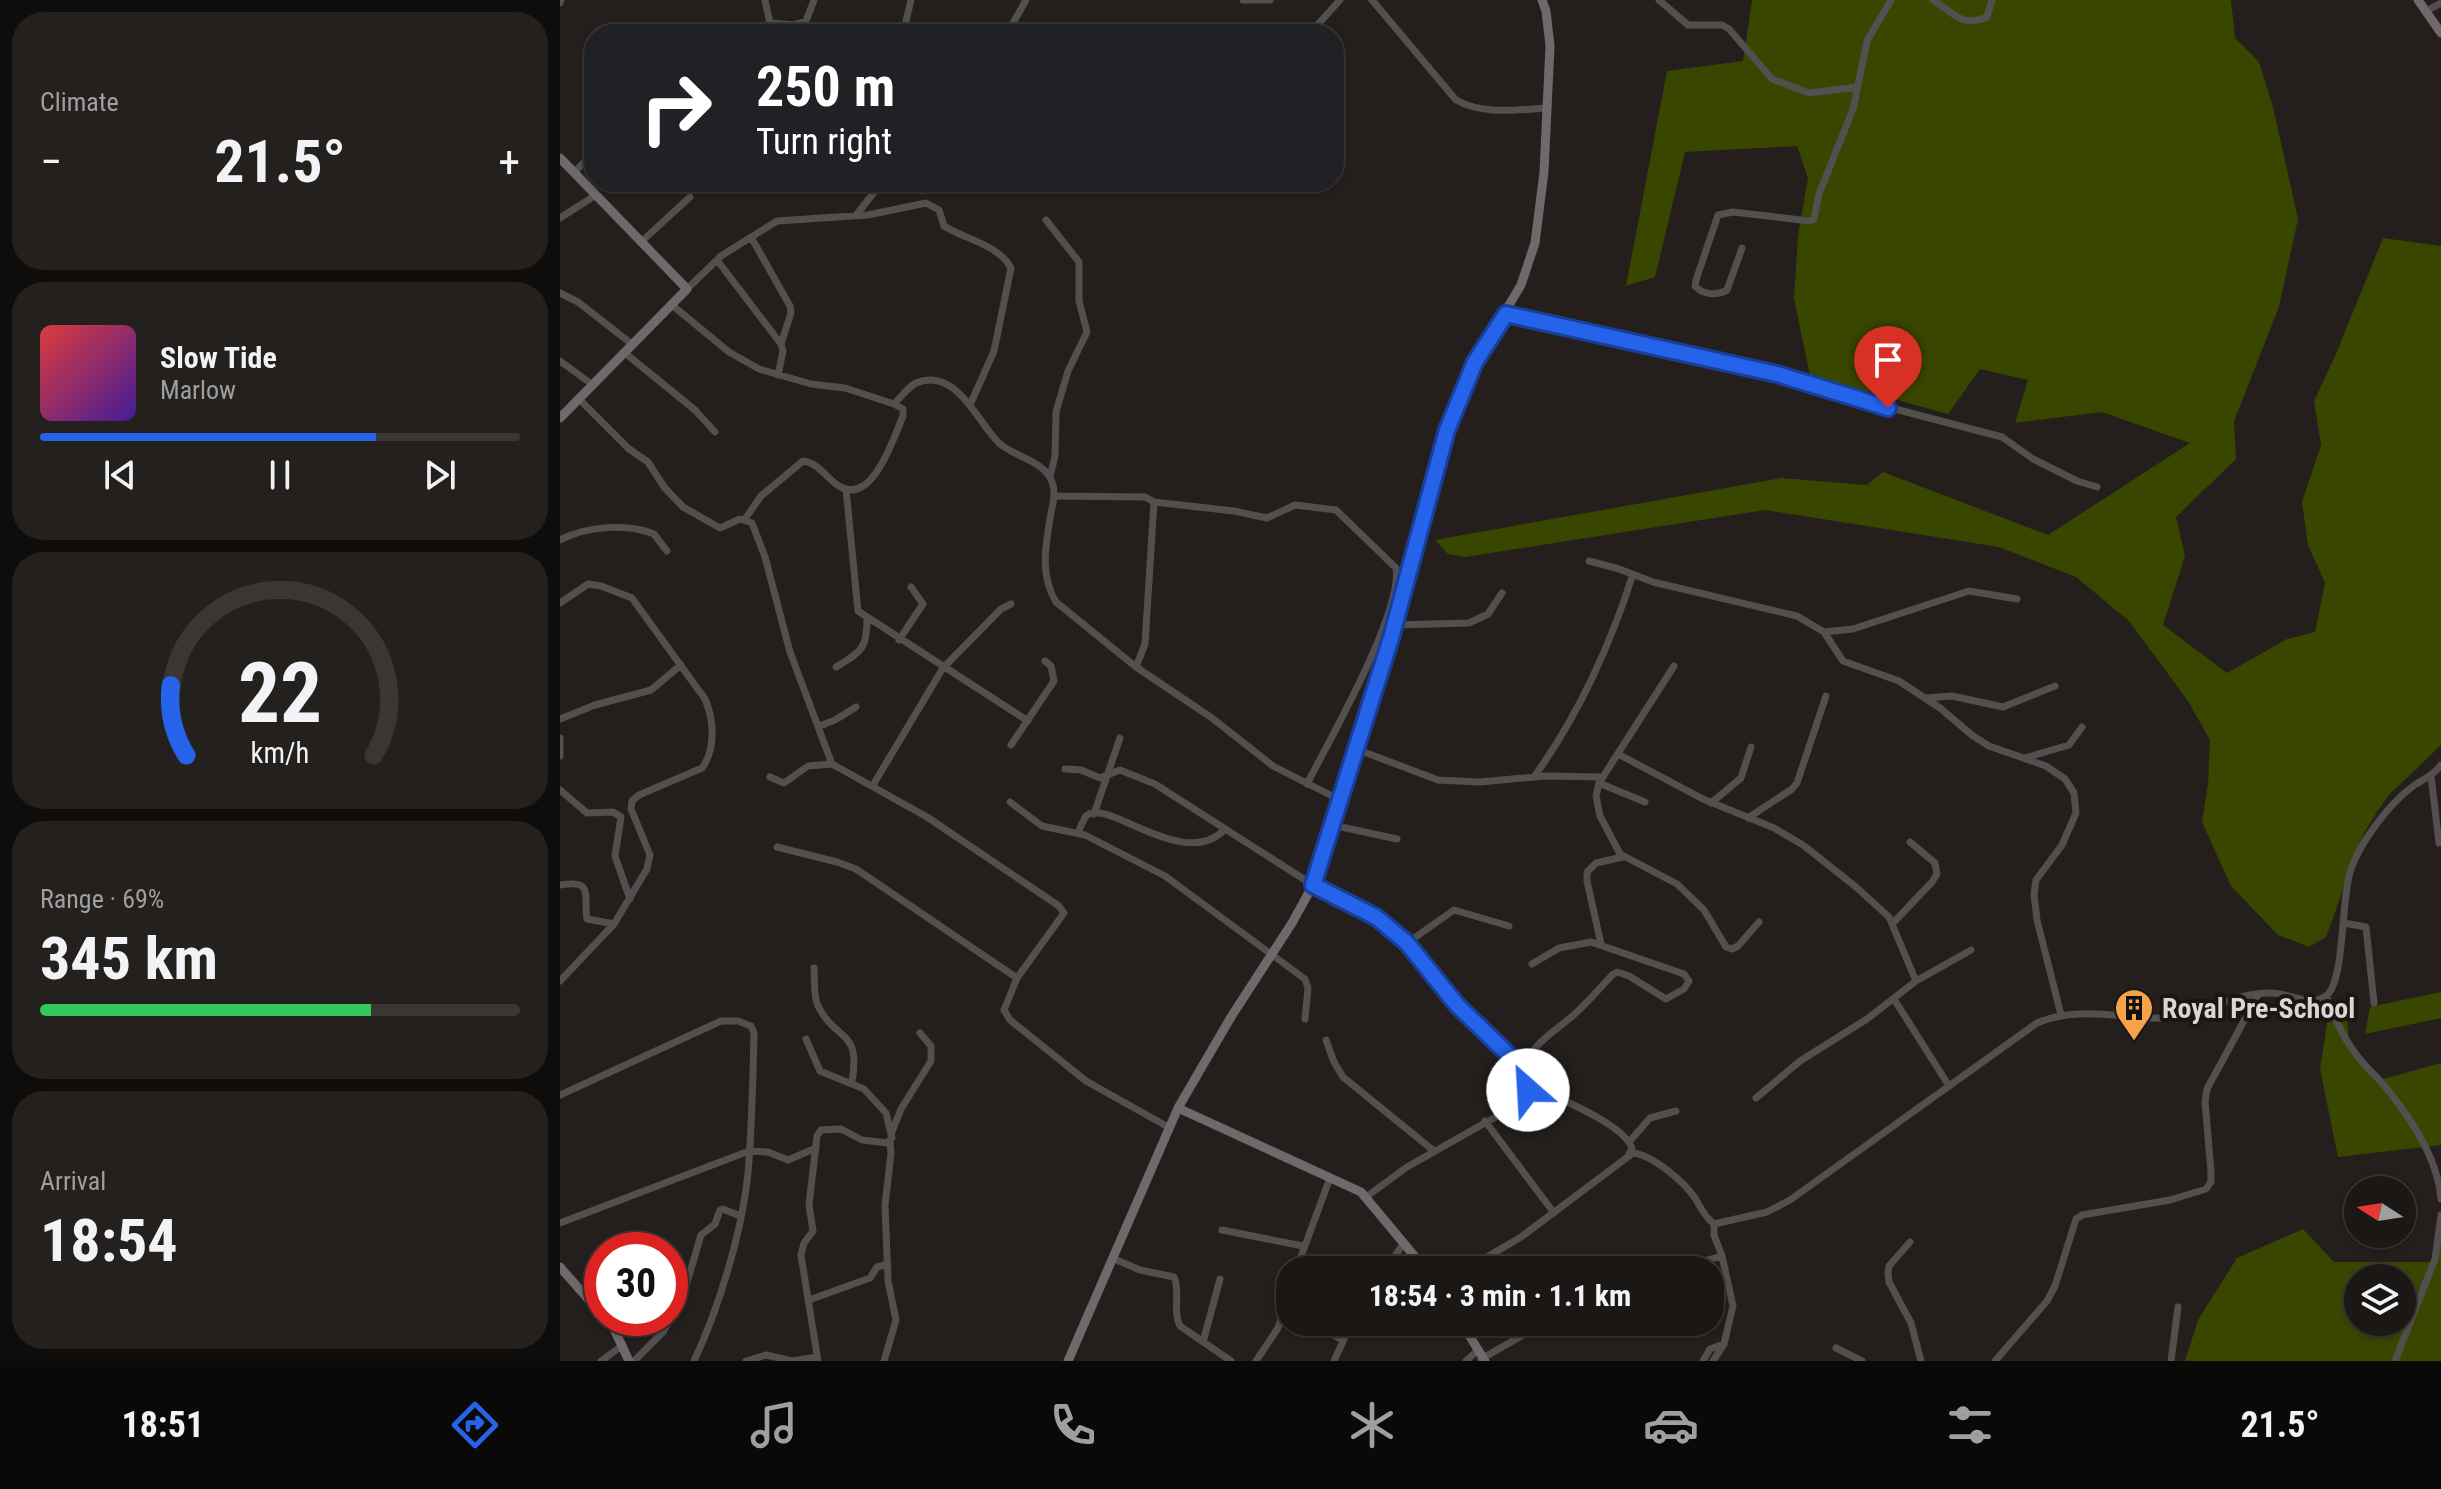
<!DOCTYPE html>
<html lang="en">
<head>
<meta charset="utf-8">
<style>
  :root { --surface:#1b1715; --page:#24201e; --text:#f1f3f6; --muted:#a09fa0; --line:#393634; --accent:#2563eb }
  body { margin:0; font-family:"Roboto Condensed",sans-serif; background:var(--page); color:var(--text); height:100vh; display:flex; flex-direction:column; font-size:30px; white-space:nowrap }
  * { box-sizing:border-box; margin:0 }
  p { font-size:26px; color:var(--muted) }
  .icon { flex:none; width:44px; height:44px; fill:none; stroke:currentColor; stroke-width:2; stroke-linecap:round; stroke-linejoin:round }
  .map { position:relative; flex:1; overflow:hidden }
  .drawer { display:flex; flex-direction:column; gap:12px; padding:12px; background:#0f0d0c; width:560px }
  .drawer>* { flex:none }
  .hud { position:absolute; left:24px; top:24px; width:760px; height:168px; border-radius:32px; box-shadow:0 2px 6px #0004,0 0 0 2px var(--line); background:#202124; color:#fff; overflow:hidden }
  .needle { width:52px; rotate:282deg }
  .controls { position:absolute; left:1784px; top:1176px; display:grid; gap:16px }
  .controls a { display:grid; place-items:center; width:72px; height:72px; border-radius:50%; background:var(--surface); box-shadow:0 2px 6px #0004,0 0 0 2px var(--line); font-size:40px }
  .speed { position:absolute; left:24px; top:1232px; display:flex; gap:16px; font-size:40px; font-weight:700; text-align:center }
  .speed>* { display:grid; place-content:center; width:104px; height:104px; border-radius:50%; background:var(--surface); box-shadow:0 2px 6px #0004,0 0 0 2px var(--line); line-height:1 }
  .speed .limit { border:12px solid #d22; background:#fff; color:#111 }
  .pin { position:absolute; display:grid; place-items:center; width:68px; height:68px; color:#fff; margin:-82px -34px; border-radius:50% 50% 50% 0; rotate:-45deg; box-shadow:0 0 8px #0007 }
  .pin .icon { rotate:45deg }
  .me { position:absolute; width:88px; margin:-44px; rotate:334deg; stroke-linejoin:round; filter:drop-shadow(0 0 6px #0008) }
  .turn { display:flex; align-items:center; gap:28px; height:168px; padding:0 40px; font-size:36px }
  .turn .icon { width:104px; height:104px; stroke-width:2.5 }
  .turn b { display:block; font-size:56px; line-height:68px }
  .big { font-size:60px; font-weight:700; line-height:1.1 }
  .drawer .tile { flex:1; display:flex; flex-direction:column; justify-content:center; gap:12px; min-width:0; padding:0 28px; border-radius:32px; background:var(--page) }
  .drawer .dial { align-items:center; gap:0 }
  .dial svg { height:208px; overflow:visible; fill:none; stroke:var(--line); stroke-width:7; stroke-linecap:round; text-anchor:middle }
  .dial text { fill:var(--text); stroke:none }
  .song { display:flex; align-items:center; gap:24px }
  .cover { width:96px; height:96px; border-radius:12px; background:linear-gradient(135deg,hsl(0 70% 55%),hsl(260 70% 35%)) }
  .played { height:8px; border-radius:4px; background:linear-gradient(90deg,var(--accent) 70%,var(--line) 70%) }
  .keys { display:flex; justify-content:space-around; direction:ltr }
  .heat { display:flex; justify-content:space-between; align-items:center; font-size:44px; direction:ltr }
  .charge { height:12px; border-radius:6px; background:linear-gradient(90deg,#34c759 69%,var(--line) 0) }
  .trip { position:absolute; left:716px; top:1256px; width:448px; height:80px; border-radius:32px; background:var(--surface); box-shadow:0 2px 6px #0004,0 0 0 2px var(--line); font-weight:700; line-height:80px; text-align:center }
  .tabs { display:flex; height:128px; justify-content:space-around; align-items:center; background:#0b0908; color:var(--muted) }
  .tabs .icon { width:56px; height:56px }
  .tabs .on { color:var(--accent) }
  .tabs b { font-size:36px; color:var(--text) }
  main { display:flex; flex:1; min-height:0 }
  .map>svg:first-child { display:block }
</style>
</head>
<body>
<main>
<section class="drawer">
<div class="tile"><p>Climate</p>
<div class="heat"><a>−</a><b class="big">21.5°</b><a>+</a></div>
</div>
<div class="tile">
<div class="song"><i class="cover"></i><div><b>Slow Tide</b><p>Marlow</p></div></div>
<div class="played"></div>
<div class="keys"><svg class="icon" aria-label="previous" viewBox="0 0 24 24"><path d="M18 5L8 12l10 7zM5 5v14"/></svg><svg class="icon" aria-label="pause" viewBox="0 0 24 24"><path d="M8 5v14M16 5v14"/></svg><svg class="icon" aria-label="next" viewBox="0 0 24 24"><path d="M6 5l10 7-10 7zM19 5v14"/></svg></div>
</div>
<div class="tile dial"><svg viewBox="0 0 100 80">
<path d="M14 69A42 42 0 1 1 86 69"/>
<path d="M14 69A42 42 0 0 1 8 42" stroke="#2563eb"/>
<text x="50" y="56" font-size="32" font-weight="700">22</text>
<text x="50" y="72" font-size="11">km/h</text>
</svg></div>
<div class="tile"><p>Range · 69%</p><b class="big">345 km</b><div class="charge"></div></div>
<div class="tile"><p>Arrival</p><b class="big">18:54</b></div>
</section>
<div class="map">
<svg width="1881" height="1361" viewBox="0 0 1881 1361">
  <rect width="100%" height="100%" fill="#241f1c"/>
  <path fill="#394600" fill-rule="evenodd" d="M1192 0H1671L1675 38 1699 62 1713 107 1738 219 1719 307 1674 421 1676 459 1616 517 1625 556 1603 625 1667 673 1727 639 1755 632 1765 583 1748 545 1742 502 1761 445 1754 401 1776 354 1823 238 1881 246V745L1829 795 1817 812 1803 835 1766 937 1749 947 1718 935 1671 886 1642 822 1648 784 1650 740 1628 701 1569 621 1516 577 1439 547 1205 510 905 557 888 554 875 540 1222 478 1307 485 1323 472 1488 535 1630 443 1542 412 1455 423 1468 380 1420 369 1388 414 1250 376 1234 298 1238 236 1248 178 1237 146 1125 152 1095 277 1066 286 1107 71 1183 61Z
    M1881 992V1018L1805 1034 1810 1007Z
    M1786 1003 1789 1043 1816 1081 1881 1063V1145L1778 1157 1760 1069 1768 1017Z
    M1743 1229 1774 1262H1873L1881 1237V1361H1625L1638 1320 1677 1258ZM1798 1278H1842V1322H1798Z"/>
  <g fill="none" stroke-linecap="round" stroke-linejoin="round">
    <path stroke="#524f4f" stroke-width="7" d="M205 0 210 23 234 25 246 21 254 0
      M683 0H710
      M812 0 896 100C923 115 957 110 987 108
      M1099 0 1128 25H1162L1169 29 1212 79 1249 93 1297 87
      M1373 0C1393 13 1403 28 1427 17L1432 0
      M0 3 1 0
      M1866 11 1881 3
      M234 25 253 34
      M753 30 780 0
      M343 34 351 0
      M447 34 466 0
      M14 173 34 151
      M297 214 322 182
      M0 218 36 195
      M486 220 519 262V301L527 332 508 371 496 412 495 456 490 477
      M191 237 230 306 231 313 221 344
      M81 242 130 197
      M1182 248 1167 290C1157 296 1143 295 1135 286L1136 280 1158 215 1173 212 1249 221 1254 219 1259 194 1293 109 1307 41 1331 0
      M157 260 221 344 223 351 218 375
      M127 289 161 256 217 221 308 215 366 203 379 210 384 226C406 240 438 244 451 268L434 351 410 405
      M0 293 18 302 73 345
      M112 305 169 352 199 369 251 384 285 388 334 404 343 409V416C334 437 312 507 279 486 266 478 259 463 243 461L201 496 185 519
      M946 314 1217 374 1312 403 1442 437 1473 459 1517 481 1537 487
      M65 353 135 410 155 432
      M0 361 33 385
      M19 399 69 449 88 462 104 487 123 507 160 528 180 519 192 523 205 557 230 652 272 764
      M334 404C341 397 348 387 356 383 396 366 418 423 439 443 454 457 485 461 492 482 496 492 493 503 491 513 486 543 479 574 496 602L576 667 652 718 713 766 780 800
      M286 489 298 611 468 721
      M494 496 585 497 594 502 585 644 576 667
      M594 502 674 511 707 518 735 505 776 510 836 568C843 612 769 741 747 784
      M0 540C27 526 66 523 94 534L107 551
      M1029 561 1059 569 1093 582 1237 616 1264 632 1283 661 1339 681 1380 708 1413 736 1429 746 1486 766 1505 779 1514 793 1516 813 1502 845 1476 880 1474 894 1477 920 1501 1015
      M0 603 28 584 41 586 72 598 145 699C154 720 156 749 142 768L79 795 72 801 71 809 90 855 87 869 54 924 0 981
      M835 625 909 623 928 614 942 593
      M1264 632 1293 629 1409 591 1457 599
      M339 640 363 604 351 587
      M1114 666 1039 783 1036 796 1040 816 1060 854 1117 884 1144 910 1166 947 1172 949 1178 946 1199 922
      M276 667C302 651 307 649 307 618
      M1366 698 1392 696 1443 707 1495 686
      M0 719 35 705 91 690 121 665
      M260 726 275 720 296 707
      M0 738V756
      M451 745 494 681 491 666 485 661
      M796 749 878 780 920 782 986 776 1042 777
      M1058 754 1143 799 1214 828 1243 845 1296 887 1329 917 1356 981
      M1465 758 1509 745 1522 727
      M505 769 521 770 540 778 560 770 595 784 753 885 816 917 847 943 897 1005 953 1059 966 1068
      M1871 776 1879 843
      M210 777 224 783 248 766 272 764 367 817 499 906 504 913 457 978 296 869 277 862 217 847
      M974 777C1018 716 1050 646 1073 574
      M1039 783 1085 802
      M313 785 383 668 441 609 451 604
      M0 790 27 813 53 812 61 817 55 856 70 899
      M450 802 482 826 525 835 605 876 745 979 748 988 745 1019
      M1151 803 1181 778 1191 747
      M534 814 560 738
      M1188 818 1232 789 1237 783 1266 696
      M772 825 837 839
      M518 833C520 828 523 820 526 816 546 796 624 873 665 829
      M0 885C35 879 23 896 27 919L54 924
      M1333 923 1372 882 1377 874 1375 863 1350 842
      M1784 923 1806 927 1814 1003
      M847 943 894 910 949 926
      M1041 944 1027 881V872L1036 863 1063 857
      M254 968C255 979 253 996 258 1006 277 1043 301 1028 292 1082
      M457 978 444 1010 450 1020 526 1081 610 1128
      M1766 996C1774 1018 1783 1038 1798 1057 1808 1070 1821 1080 1831 1094 1854 1123 1878 1161 1881 1199
      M1334 999 1389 1086
      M246 1039 260 1071 304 1089 326 1113 332 1138 327 1143 302 1140 281 1129 261 1130 257 1136 249 1205 253 1231 244 1243 241 1255 258 1361
      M766 1040 774 1062 783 1077 874 1151
      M969 1084C992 1096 1066 1124 1072 1149L1069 1154
      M0 1095 161 1021H178L191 1026 194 1033C193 1080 192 1127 188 1173 182 1232 159 1308 134 1361
      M1196 1098 1240 1061 1307 1019 1356 981 1411 950
      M925 1121 994 1213
      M332 1132 341 1109 371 1061V1046L360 1033
      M1070 1141 1090 1118 1116 1111
      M806 1197 847 1167 955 1106C980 1081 958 1077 970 1055 981 1038 1002 1026 1017 1012 1029 1001 1040 988 1052 975L1057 972 1069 976 1106 999 1124 989 1129 981 1124 974 1031 942 999 948 972 964
      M0 1223 189 1151 208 1152 228 1160 256 1148
      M662 1230 743 1246
      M1350 1242 1329 1266 1328 1273 1329 1282 1351 1323 1361 1361
      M76 1250 78 1246
      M552 1258 580 1270 614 1277C621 1293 612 1310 620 1326L671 1361
      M736 1270 770 1178
      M825 1270 844 1243
      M905 1270 961 1237 1073 1153C1093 1155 1124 1182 1135 1198 1141 1208 1144 1216 1154 1224
      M1112 1270 1162 1256
      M22 1292 42 1284
      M249 1300 310 1278 317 1267 328 1264
      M753 1322 782 1340
      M643 1342 660 1279
      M1276 1348 1302 1361
      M921 1359 986 1322
      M41 1361 63 1345
      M74 1361 103 1332 123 1296 141 1235 155 1224 160 1210 163 1209 180 1216
      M186 1361 206 1355 232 1361 257 1357
      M324 1361 336 1320 328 1281 325 1205 331 1154 330 1141
      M696 1361 718 1328 730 1291
      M774 1361 792 1322
      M906 1361 918 1350
      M1143 1361 1150 1349 1164 1344
      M1153 1361 1164 1344 1173 1306 1162 1256 1154 1235V1224L1207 1212 1230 1200 1477 1023C1527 1001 1583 1027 1634 1015 1640 1014 1645 1010 1651 1007 1668 1000 1691 993 1710 993 1728 992 1752 1010 1768 994 1785 976 1781 896 1791 869 1801 841 1829 804 1852 787 1863 779 1873 776 1881 765
      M1435 1361 1487 1301 1495 1286 1516 1219 1522 1215 1610 1200 1646 1189 1651 1182V1172L1645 1101 1647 1089 1698 995
      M1611 1361 1618 1307
      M1835 1361 1875 1259 1881 1215"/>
    <path stroke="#6e696a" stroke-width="9" d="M1858 0 1881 33
      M0 158 127 289 0 418
      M618 1108 801 1192 866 1270
      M0 1267 42 1315
      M44 1318 54 1329 69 1361
      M901 1322 925 1361
      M508 1361 618 1108 671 1017 732 923 753 885 831 638 891 418 915 362 961 285 975 243 984 172 990 46 986 11 982 0"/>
  </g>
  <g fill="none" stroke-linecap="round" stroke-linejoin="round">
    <g stroke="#184099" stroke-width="20">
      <path id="route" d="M968 1090 966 1068 953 1059 897 1005 847 943 816 917 753 885 831 638 887 430 915 362 946 314 1217 374 1328 408"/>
    </g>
    <use href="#route" stroke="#2563eb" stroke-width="14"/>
  </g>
  <defs>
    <g id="building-pin" transform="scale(2)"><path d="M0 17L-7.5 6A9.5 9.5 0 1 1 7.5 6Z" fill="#f7a148" stroke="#1a1613"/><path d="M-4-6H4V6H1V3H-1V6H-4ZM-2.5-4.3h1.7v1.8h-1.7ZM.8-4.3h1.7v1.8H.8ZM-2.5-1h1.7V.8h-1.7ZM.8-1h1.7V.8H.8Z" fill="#111"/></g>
  </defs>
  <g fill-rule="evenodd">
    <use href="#building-pin" x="1574" y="1008"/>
  </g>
  <g text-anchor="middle" stroke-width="8" stroke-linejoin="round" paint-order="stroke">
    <g font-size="28" font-weight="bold" fill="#d9d6d3" stroke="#1a1613" text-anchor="start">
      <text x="1602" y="1018">Royal Pre-School</text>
    </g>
  </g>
</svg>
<div class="controls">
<a><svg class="needle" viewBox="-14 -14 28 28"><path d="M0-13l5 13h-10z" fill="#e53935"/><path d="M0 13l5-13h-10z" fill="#a09fa0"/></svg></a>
<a><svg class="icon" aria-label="layers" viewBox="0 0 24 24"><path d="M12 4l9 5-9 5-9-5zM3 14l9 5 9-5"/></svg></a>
</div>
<div class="speed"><div class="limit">30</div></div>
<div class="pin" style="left:1328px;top:408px;background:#d93025"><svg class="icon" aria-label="arrive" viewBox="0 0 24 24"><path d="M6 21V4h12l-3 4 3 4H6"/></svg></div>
<svg class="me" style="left:968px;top:1090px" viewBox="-20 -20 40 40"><circle r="19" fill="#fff"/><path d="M0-13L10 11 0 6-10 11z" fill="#2563eb"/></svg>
<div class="trip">18:54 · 3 min · 1.1 km</div>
<div class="hud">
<div class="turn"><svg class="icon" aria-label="right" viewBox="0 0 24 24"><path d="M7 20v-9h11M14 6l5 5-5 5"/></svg><div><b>250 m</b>Turn right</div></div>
</div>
</div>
</main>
<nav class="tabs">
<b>18:51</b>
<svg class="icon on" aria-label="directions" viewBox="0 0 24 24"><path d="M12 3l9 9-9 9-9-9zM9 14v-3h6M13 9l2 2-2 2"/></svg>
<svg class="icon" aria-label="music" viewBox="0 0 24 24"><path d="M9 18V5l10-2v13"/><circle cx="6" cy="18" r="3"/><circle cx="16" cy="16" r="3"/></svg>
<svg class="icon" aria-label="phone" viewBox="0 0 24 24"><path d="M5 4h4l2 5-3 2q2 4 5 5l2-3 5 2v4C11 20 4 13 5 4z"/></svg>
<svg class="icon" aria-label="climate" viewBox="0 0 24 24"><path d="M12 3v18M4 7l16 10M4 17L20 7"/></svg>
<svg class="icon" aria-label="car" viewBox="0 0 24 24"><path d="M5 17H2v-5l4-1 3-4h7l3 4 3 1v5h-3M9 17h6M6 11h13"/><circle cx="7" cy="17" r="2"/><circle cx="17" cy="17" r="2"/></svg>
<svg class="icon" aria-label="filters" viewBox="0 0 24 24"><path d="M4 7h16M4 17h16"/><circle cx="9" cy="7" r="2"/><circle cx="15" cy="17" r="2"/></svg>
<b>21.5°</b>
</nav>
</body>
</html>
